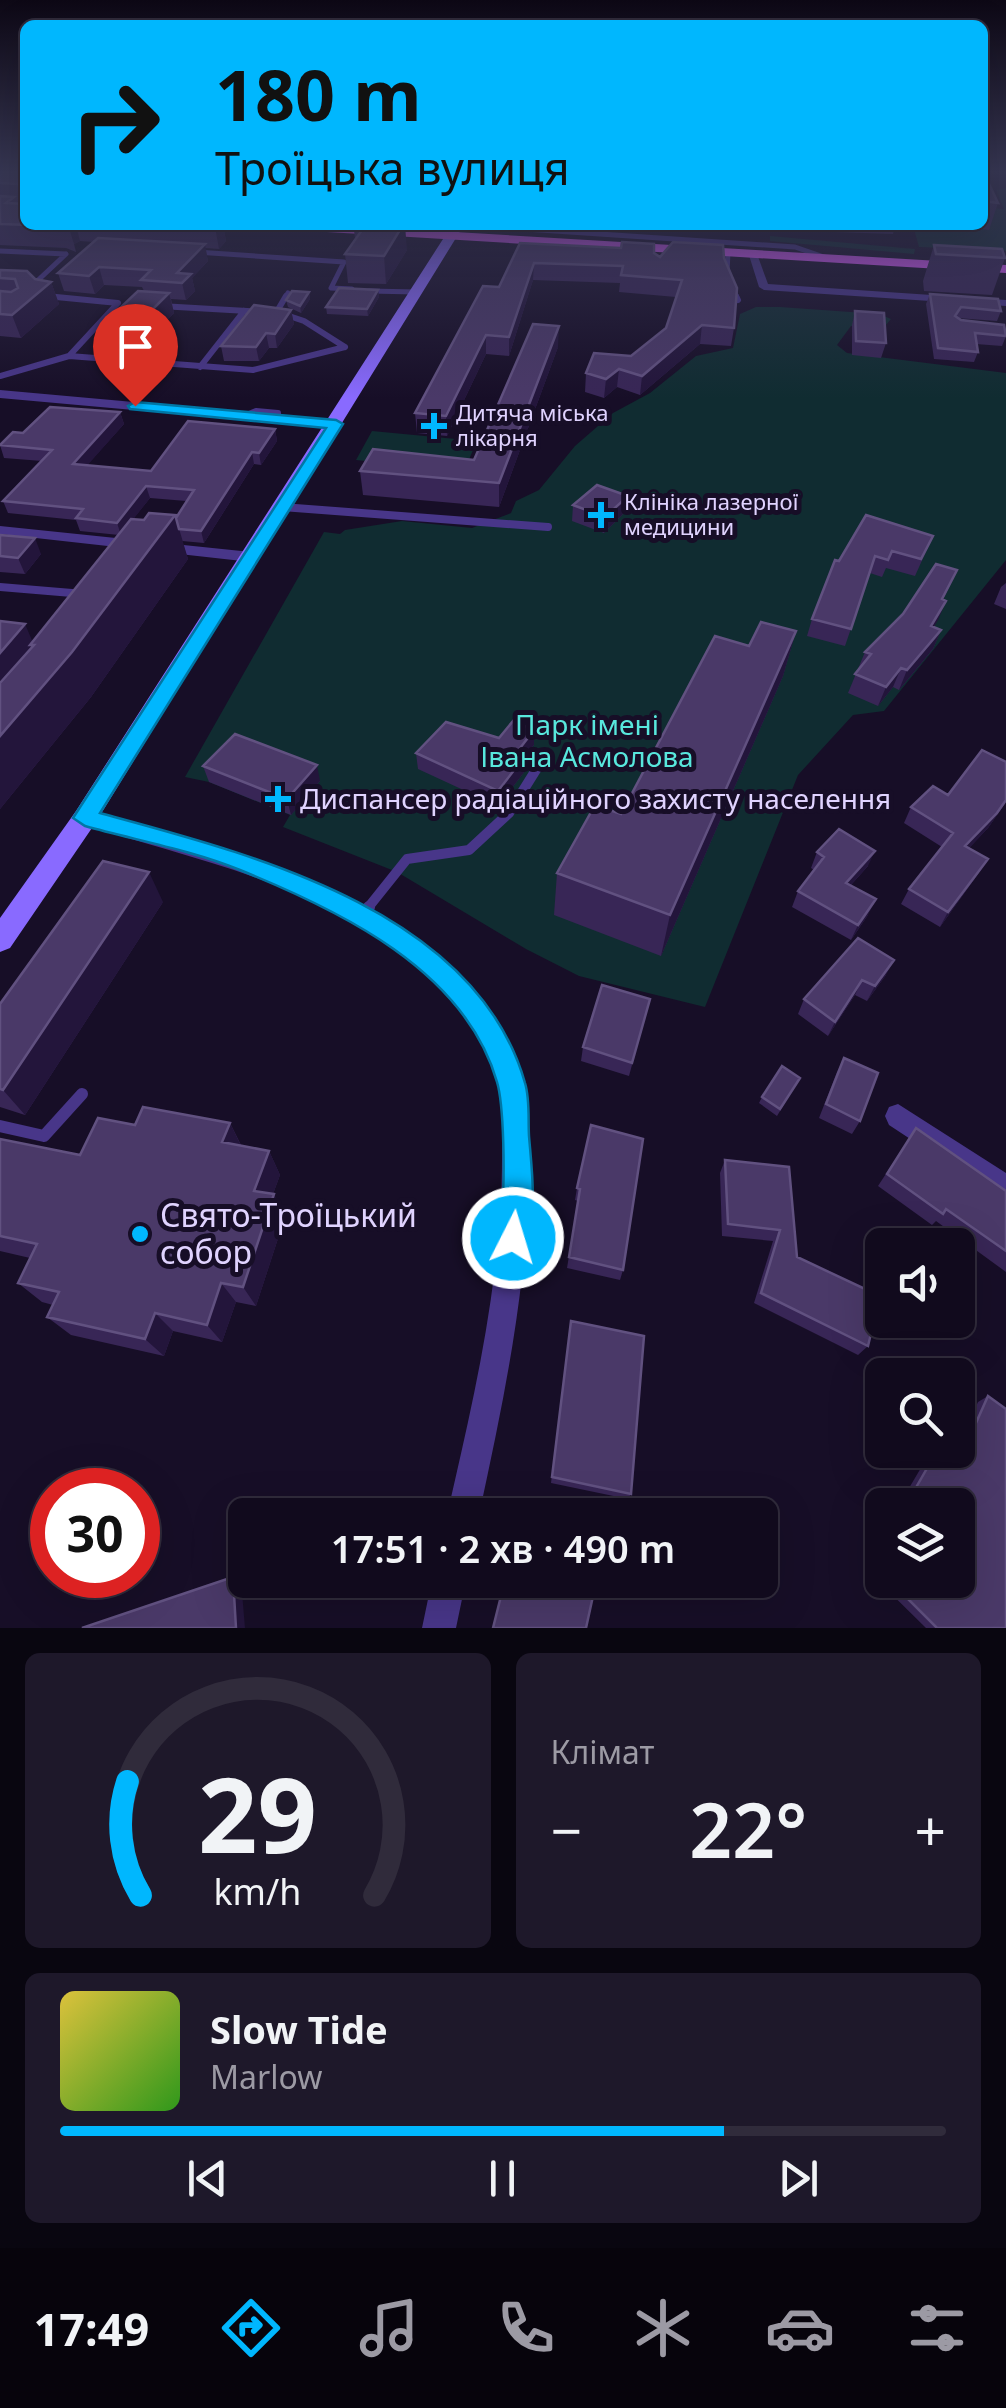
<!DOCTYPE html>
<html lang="uk">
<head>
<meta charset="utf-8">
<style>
  :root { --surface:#110a1d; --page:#1e182a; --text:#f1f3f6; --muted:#9c9aa4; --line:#302b3b; --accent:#00b7fe }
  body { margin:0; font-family:"Noto Sans",sans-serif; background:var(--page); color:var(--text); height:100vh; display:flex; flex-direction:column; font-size:38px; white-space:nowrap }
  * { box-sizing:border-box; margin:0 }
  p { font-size:32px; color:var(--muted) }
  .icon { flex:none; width:55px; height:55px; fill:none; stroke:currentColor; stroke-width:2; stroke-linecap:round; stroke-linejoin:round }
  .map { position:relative; height:1628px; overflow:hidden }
  .panel { display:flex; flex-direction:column; gap:25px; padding:25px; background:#090610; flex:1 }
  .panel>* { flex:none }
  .hud { position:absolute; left:20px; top:20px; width:968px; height:210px; border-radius:15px; box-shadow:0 10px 40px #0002,0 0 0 2px var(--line); background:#00b7fe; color:#111; overflow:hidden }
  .buttons { position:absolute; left:865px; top:1228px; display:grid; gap:20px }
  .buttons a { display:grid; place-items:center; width:110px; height:110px; border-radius:15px; background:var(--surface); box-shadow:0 10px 40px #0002,0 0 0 2px var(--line); font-size:50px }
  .speed { position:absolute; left:30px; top:1468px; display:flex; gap:20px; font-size:50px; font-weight:700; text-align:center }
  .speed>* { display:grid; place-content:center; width:130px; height:130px; border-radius:50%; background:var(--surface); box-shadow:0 10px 40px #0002,0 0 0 2px var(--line); line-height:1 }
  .speed .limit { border:15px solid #d22; background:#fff; color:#111 }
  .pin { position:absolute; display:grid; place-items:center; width:85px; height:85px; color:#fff; margin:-102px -42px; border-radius:50% 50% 50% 0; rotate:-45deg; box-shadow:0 0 10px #0007 }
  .pin .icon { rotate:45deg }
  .me { position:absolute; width:110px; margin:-55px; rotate:5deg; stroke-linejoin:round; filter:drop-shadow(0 0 8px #0008) }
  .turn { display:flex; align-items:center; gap:35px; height:210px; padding:0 30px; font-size:45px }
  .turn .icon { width:130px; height:130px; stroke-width:2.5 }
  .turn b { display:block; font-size:70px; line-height:85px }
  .big { font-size:75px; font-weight:600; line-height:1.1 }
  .panel .widget { flex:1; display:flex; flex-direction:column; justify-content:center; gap:15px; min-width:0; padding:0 35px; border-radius:15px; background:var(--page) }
  .panel .dial { align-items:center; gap:0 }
  .dial svg { height:260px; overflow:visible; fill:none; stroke:var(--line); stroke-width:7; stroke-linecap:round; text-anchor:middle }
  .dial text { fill:var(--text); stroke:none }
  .song { display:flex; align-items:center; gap:30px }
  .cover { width:120px; height:120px; border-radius:15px; background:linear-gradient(135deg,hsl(50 70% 55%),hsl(110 70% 35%)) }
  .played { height:10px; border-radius:5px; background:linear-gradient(90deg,var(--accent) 75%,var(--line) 75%) }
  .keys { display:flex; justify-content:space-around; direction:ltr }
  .heat { display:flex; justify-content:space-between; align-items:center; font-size:55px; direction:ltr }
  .panel .tiles { flex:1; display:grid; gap:25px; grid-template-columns:1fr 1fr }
  .widget:last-child { grid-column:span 2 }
  .trip { position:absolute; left:228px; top:1498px; width:550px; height:100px; border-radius:15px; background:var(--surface); box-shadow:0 10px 40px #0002,0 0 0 2px var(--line); font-weight:600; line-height:100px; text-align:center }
  .tab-bar { display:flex; height:160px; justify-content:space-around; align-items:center; background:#07040c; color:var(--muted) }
  .tab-bar .icon { width:70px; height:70px }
  .tab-bar .on { color:var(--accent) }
  .tab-bar b { font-size:45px; color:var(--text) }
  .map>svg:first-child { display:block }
</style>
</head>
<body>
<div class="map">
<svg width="1006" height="1628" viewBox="0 0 1006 1628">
  <rect width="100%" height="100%" fill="#170e27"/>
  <path fill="#102c31" d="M1006 188V251L919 247 913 225H982L990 208 1004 209 996 190Z
    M770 236 915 249 914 254 770 241Z
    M780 307 879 314 891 319 886 325 851 326 837 345 847 353 1006 373V560L884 711 853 715 798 775 705 1007 579 976 526 949 397 872 283 827 290 815 209 782 185 777 324 532 340 534 345 530 402 521 472 528 511 513 516 501 539 490 575 446 613 413 650 393 696 356 733 348 740 314 756 307Z
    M372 431 477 441 464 471 356 460Z"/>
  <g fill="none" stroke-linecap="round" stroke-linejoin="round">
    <path stroke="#483689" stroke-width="5" d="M510 228 795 247 824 257
      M0 251 66 254
      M196 252 344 262 331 288 352 289
      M728 252 727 273 737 298
      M369 291 416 292
      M56 298 46 296 34 284 66 254
      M285 298 288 293"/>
    <path stroke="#483689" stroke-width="6" d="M736 296 738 300
      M160 306 263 312
      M276 313 286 296
      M280 313 304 321 345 347
      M69 356 253 370 345 347
      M200 367 244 311
      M0 376 69 356 118 303 46 296
      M244 416 256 411 278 413V419"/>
    <path stroke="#483689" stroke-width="8" d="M282 507 548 527
      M0 587 84 594"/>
    <path stroke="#483689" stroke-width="10" d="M367 909 407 859 469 850 509 813 544 757"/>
    <path stroke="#483689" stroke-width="12" d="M362 916 369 907
      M0 1126 44 1136 82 1094"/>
    <path fill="#483689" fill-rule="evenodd" d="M748 252 757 254 768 284 1006 300V306L764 290 759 287Z
      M0 390 335 420 342 424 335 428 0 398Z
      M0 526 251 552 259 557 251 562 0 534Z
      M85 810C244 853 463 904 523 1081 530 1101 528 1127 528 1149 531 1273 505 1394 479 1515H447C475 1394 503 1274 502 1150 502 1129 506 1102 499 1082 472 1002 400 946 328 909 249 868 162 850 78 823L75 818 78 813Z
      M898 1104 1006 1173V1202L889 1125 885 1116 889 1107Z
      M432 1580H466L456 1628H422Z"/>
    <path fill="#896aff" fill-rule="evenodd" d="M452 225H464L94 825 10 948 0 952V918L76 811Z"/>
    <path fill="#df5aff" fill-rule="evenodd" d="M271 225H337L1006 265V273L277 229Z"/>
  </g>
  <path fill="#382656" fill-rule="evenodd" d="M0 171H25V225H223L226 241 219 249 205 248 208 261 192 278 195 291 186 300 171 299 174 313 138 351 107 349 100 327 144 291 142 287 104 285 95 294 64 291 58 273 94 242 80 241 74 244 76 252 66 248 0 245Z
    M982 171 998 203 989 230 952 225H982Z
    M358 225 407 250 386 284 348 283 345 254 355 239 354 230Z
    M804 225H895L893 234 805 231Z
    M520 243 654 253 660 257 724 258 734 328 731 346 700 344 640 395 617 387 604 398 585 392 586 373 631 356 666 328 676 297 619 292 620 283 533 280 509 356 486 354 447 436 417 433 415 413 499 287Z
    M934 245 1005 258 992 295 924 291 923 281Z
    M0 269 35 279 51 282 59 304 21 338 0 336Z
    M378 290 379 297 368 316 327 314 326 307Z
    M309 292 310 299 301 313 288 307 286 300Z
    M930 294 1001 311 997 321 957 318 961 320 1006 336 1002 346 976 344 978 352 974 362 934 359 926 304Z
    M291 310 294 324 277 348H269L259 361H224L221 346Z
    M855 311 886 343 881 358 852 355V325Z
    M558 347 499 507 363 495 360 471 474 460Z
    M120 412 124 424 87 465 151 471 275 429 277 441 261 465 254 464 204 543 182 541 188 559 91 697 0 809V621L33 642 119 535 80 531 76 520 8 513 3 501 42 461 4 458 0 445 23 433ZM150 498 186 501 176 518 175 515 144 520 133 519Z
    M573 505 626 511 604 533 572 521Z
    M0 535 41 554 25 574 0 572Z
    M933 536 915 576 886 568 882 577 870 573 845 646 807 636 812 619 839 561Z
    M957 570 943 600 946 601 934 627 941 630 933 649 899 690 893 687 878 706 848 693 865 652Z
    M1006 583V609L994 604 1001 587Z
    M796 631 783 676 661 956 554 915 557 873 621 814 749 646Z
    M534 730V745L525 756V771L498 806 418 769 416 753 499 738Z
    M1006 762V802L988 828 969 848 988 859 978 874 940 927 901 904 909 889 942 847 904 823 911 807 948 795Z
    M203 766 320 781 291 815 209 782Z
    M817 852 868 866 851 885 868 915 851 940 792 907 798 891 814 870 811 868Z
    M163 902 25 1115 0 1107V1004Z
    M858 938 886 975 867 1001 855 995 828 1036 798 1014 804 999Z
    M650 999 629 1076 581 1061 583 1047Z
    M844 1058 860 1121 852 1134 819 1118 837 1072Z
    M800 1078 777 1116 759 1103 762 1097Z
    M230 1123 241 1145 269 1151 280 1175 273 1194 285 1217 256 1306 236 1302 222 1342 173 1331 164 1356 71 1335 47 1317 53 1305 42 1302 18 1283 30 1258 0 1251V1139L80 1155 135 1125Z
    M591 1125 623 1270 620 1280 567 1268 578 1201 575 1200 577 1188Z
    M916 1128 1006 1191V1272L936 1221 932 1225 878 1186Z
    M725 1160 789 1167 797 1257 868 1346 858 1355 754 1303 773 1241 722 1236 720 1173Z
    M570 1330 631 1494 628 1499 551 1483Z
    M988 1396 1006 1628H926L863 1566 882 1533V1580H958V1505H899L928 1456 937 1451 950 1463 956 1450H958V1446L978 1402Z"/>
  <path fill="#23153b" d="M68 225H76L80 241 74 244Z
    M217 225H223L226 241 219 249 215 227Z
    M403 225H405L407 250 386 284 384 256Z
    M205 244 208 261 192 278 195 291 186 300 182 283 177 273Z
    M534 263 533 280 509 356V337Z
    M99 267 104 285 95 294 89 276Z
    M51 282 59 304 21 338 12 315Z
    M378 290 379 297 368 316 367 309Z
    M309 292 310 299 301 313 300 306Z
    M169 293 174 313 138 351 132 330Z
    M291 310 294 324 277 348 275 334Z
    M702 325 700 344 640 395 642 376Z
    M559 326 558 347 499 507V483Z
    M266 333 269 348 259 361 256 347Z
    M486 335V354L447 436 446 416Z
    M619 369 617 387 604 398 606 379Z
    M120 412 124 424 78 476 73 464Z
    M275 429 277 441 261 465 259 453Z
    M252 452 254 464 204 543 201 531Z
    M146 486 150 498 121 535 117 523Z
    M628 496 626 511 604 533 605 517Z
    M175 515 188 559 91 697 0 809V736Z
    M35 538 41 554 25 574 18 558Z
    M946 601 938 620 923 645 931 626Z
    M25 624 34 645H30L33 650 0 690V653Z
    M941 630 933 649 899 690 907 670Z
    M796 631 783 676 661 956 670 915Z
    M901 668 893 687 878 706 886 687Z
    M534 730V745L525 756V771L498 806V791L517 752Z
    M317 765 320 781 291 815 287 799Z
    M1006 800V802L988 828 957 861 965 846Z
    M875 851 868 866 839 898 846 883Z
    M988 859 978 874 940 927 948 912Z
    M149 872 163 902 25 1115 3 1090Z
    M876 899 868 915 851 940 858 925Z
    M894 960 886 975 867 1001 875 986Z
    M862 980 855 995 828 1036 835 1022Z
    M230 1123 242 1148 222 1142Z
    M269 1151 280 1175 266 1213 254 1191Z
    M274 1194 285 1217 256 1306 243 1287Z
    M221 1283 236 1302 222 1342 207 1325Z
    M155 1313 173 1331 164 1356 145 1339Z
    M233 1577 241 1580 245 1628H236Z"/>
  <path fill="#4a3968" stroke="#615180" stroke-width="2.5" d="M0 171H25V190L22 192 18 184 0 183Z
    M982 171H983L998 203 982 201Z
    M0 196 14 197 6 203 25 204V225H68L70 230 60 226 0 224Z
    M174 225H217L215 227Z
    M358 225H403L384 256 345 254 362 230H354Z
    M98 238 205 244 177 273 191 274 182 283 141 280 151 270 99 267 89 276 58 273Z
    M622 242 654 244V253L660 257 673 242 723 245 724 258 737 288 734 328 702 325 642 376 619 369 606 379 586 373 594 353 631 356 666 328 682 280 621 275 623 266 534 263 509 337 486 335 446 416 415 413 483 286 499 287 520 243 621 248Z
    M934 245 1002 249 1005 258 936 254Z
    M0 270 27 271 35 279 51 282 12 315 0 314V291L11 292 18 288 15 279 0 278Z
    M339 288 378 290 367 309 326 307Z
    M138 291 169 293 132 330 100 327Z
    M292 291 309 292 300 306 286 300Z
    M930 294 998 299 1001 311 961 307 955 316 961 320 1004 325 1006 336 975 333 978 352 938 348Z
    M254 305 291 310 275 334 266 333 256 347 221 346Z
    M855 311 884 313 886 343 856 341Z
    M533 324 559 326 499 483 360 471 373 449 474 460Z
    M50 407 120 412 73 464 151 471 188 421 275 429 259 453 252 452 201 531 179 529 176 518 194 490 146 486 117 523 76 518 83 509 3 501 52 450 0 445 13 432 23 433Z
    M597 485 628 496 605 517 573 505Z
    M149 513 175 515 72 652 0 736V683L34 645H30L131 519 144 520Z
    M866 515 933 536 921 559 892 551 888 560 875 556 851 629 812 619 835 560 839 561Z
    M0 535 35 538 18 558 0 556Z
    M936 564 957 570 942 599 946 601 931 626 941 630 907 670 901 668 886 687 855 674 871 654 865 652 903 614Z
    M0 621 25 624 0 653Z
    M761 622 796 631 670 915 557 873 595 805 621 814 715 636 749 646Z
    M513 721 534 730 517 752 525 756 498 791 416 753 446 722 499 738Z
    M235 734 317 765 287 799 203 766Z
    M982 750 1006 762V800L997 813 965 846 988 859 948 912 909 889 953 833 911 807 933 786 948 795Z
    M839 829 875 851 846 883 876 899 858 925 798 891 824 857 817 852Z
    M103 861 149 872 3 1090 0 1089V1004Z
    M858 938 894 960 875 986 862 980 835 1022 804 999Z
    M602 985 650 999 632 1063 583 1047Z
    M844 1058 878 1073 860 1121 826 1104Z
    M782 1066 800 1078 780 1109 762 1097Z
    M143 1107 230 1123 222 1142 269 1151 254 1191 274 1194 243 1287 221 1283 207 1325 155 1313 145 1339 47 1317 59 1292 18 1283 37 1244 0 1236V1139L80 1155 98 1118 135 1125Z
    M591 1125 643 1139 623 1270 569 1257 580 1189 577 1188Z
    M916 1128 1006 1191V1251L946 1209 943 1214 887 1174Z
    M725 1160 789 1167 797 1257 880 1296 868 1346 761 1293 780 1230 728 1224Z
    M571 1321 644 1336 631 1494 552 1477Z
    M988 1396 1006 1409V1628H937L889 1580H958V1505H906L937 1451 956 1468Z
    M882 1545V1574L872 1563Z
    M233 1577 236 1628H82Z
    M505 1580H550L593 1596 586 1628H493Z"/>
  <linearGradient id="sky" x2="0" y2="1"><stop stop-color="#0d0815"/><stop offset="0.43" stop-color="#363652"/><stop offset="1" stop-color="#363652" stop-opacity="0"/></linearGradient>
  <rect width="1006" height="399" fill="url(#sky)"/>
  <path fill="#00b7fe" stroke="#0077a5" stroke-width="2.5" d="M135 402 336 420 343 424 100 813C251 854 476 910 525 1083 530 1099 528 1119 529 1136 532 1173 538 1214 524 1249L513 1254 502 1249C495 1234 501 1221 502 1205 505 1179 504 1105 497 1082 465 970 339 910 240 870 191 850 135 840 85 826L73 818 326 428 130 409 128 406Z"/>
  <g fill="#00b7fe" stroke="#170e27" stroke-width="4">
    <path d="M429 411h10v10h10v10h-10v10h-10v-10h-10v-10h10z"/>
    <path d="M596 500h10v10h10v10h-10v10h-10v-10h-10v-10h10z"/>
    <path d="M273 784h10v10h10v10h-10v10h-10v-10h-10v-10h10z"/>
    <circle cx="140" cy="1234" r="10"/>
  </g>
  <g text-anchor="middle" stroke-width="10" stroke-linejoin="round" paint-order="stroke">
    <g font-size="22" fill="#e0d3ff" stroke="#170e27" text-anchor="start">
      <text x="456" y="421">Дитяча міська<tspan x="456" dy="25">лікарня</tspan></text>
      <text x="624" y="510">Клініка лазерної<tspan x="624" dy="25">медицини</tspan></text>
    </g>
    <g font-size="28" fill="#58e7dd" stroke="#170e27">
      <text x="587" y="735">Парк імені<tspan x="587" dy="32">Івана Асмолова</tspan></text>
    </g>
    <g font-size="28" fill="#e0d3ff" stroke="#170e27" text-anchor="start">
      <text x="300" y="809">Диспансер радіаційного захисту населення</text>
    </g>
    <g font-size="32" fill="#e0d3ff" stroke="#170e27" text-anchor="start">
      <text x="160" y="1227">Свято-Троїцький<tspan x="160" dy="37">собор</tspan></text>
    </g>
  </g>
</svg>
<div class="buttons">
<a><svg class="icon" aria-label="sound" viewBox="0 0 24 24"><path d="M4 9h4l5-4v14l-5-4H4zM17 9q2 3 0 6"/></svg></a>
<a><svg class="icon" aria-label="search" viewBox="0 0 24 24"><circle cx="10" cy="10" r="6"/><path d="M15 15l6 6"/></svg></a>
<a><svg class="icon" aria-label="layers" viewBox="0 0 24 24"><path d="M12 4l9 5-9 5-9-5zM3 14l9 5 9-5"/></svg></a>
</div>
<div class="speed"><div class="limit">30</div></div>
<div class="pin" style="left:135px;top:406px;background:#d93025"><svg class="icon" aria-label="arrive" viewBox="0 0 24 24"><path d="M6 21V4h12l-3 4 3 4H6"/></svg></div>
<svg class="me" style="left:513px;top:1238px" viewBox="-20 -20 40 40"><circle r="17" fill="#00b7fe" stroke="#fff" stroke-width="3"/><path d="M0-11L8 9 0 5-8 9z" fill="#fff"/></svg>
<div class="trip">17:51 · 2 хв · 490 m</div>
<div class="hud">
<div class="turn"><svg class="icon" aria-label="right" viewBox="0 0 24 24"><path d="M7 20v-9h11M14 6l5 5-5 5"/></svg><div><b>180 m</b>Троїцька вулиця</div></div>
</div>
</div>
<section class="panel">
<div class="tiles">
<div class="widget dial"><svg viewBox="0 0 100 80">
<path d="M14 69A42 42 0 1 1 86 69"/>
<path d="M14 69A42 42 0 0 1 10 34" stroke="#00b7fe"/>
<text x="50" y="56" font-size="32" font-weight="700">29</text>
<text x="50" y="72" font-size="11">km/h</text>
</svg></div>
<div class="widget"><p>Клімат</p>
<div class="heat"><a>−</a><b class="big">22°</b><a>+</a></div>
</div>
<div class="widget">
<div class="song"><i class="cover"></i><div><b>Slow Tide</b><p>Marlow</p></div></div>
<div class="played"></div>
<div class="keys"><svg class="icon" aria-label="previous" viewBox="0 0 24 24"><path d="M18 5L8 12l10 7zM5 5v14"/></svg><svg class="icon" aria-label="pause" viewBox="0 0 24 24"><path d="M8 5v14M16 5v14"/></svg><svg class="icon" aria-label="next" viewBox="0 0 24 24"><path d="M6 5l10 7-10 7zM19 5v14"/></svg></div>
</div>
</div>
</section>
<nav class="tab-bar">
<b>17:49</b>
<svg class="icon on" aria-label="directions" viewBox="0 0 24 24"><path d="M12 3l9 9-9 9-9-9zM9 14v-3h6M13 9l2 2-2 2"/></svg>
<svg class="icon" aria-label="music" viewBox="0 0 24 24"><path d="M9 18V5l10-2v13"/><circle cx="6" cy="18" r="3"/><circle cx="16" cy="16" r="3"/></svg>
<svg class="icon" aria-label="phone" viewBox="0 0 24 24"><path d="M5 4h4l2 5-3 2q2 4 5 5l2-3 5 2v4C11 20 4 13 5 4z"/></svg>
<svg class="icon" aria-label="climate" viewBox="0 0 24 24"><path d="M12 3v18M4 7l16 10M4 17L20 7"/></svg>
<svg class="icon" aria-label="car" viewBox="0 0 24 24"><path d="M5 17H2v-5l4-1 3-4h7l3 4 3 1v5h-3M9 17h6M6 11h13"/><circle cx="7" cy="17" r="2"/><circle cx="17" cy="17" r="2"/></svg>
<svg class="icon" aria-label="filters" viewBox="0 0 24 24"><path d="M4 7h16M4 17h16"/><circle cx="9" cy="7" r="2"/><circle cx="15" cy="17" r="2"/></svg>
</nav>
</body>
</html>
